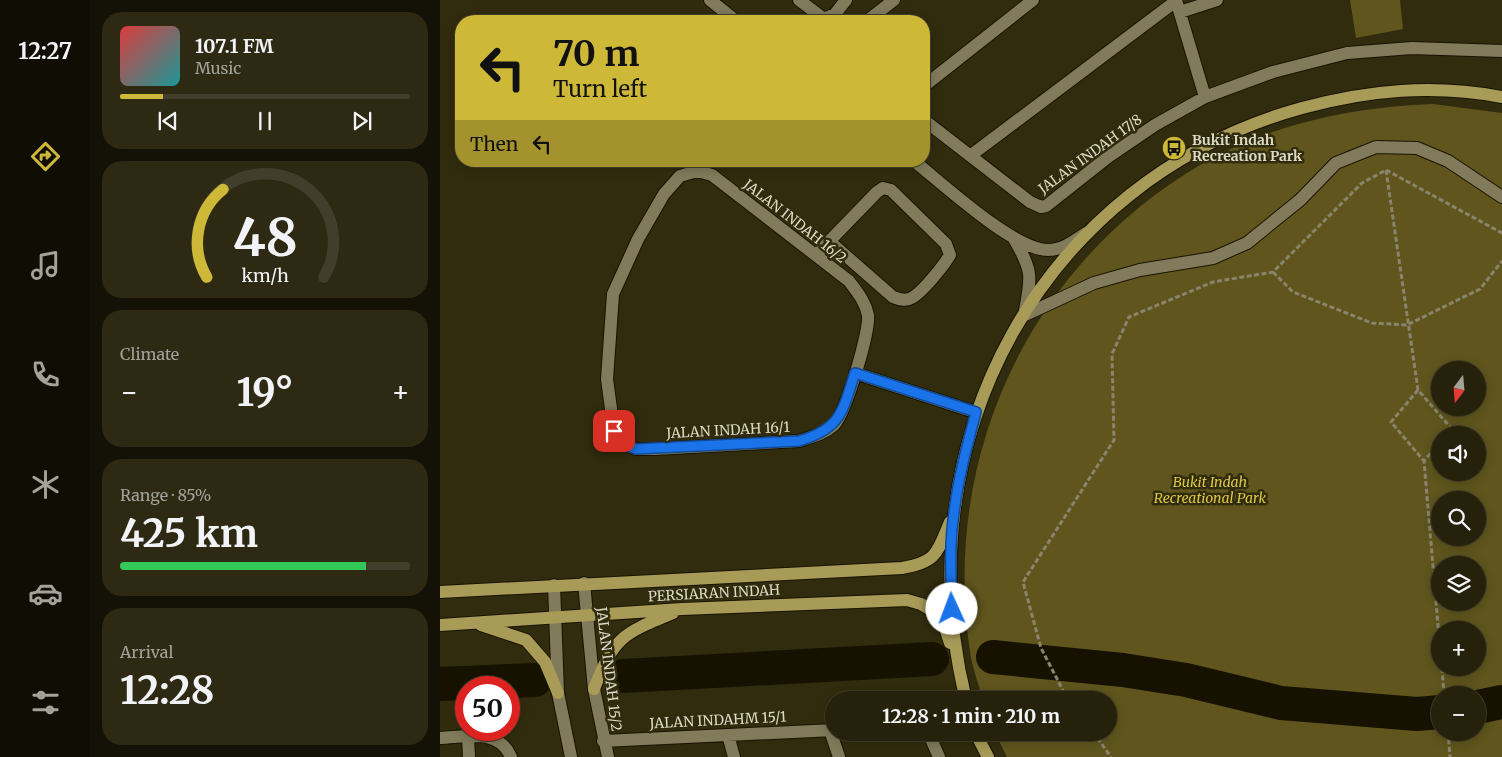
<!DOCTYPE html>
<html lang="en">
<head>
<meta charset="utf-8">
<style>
  :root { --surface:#25210a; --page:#2d2913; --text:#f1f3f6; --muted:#a3a39c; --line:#423e2b; --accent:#ceb837 }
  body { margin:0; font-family:Merriweather,serif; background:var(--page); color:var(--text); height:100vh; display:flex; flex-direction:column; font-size:19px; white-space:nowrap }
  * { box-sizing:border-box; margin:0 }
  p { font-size:16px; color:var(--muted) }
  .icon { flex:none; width:28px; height:28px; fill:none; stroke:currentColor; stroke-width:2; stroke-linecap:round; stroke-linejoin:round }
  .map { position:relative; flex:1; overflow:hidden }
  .drawer { display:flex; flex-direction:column; gap:12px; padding:12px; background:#141206; width:350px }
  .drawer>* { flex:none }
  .top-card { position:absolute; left:15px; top:15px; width:475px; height:152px; border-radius:20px; box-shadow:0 2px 12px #0003,0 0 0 1px var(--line); background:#ceb837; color:#111; overflow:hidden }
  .needle { width:32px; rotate:196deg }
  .controls { position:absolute; left:991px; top:361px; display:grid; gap:10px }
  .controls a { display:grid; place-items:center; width:55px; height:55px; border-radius:50%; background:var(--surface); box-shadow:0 2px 12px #0003,0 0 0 1px var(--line); font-size:25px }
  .speed { position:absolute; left:15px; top:676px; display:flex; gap:10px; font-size:25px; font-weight:700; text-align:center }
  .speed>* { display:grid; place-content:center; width:65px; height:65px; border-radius:50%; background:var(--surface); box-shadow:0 2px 12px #0003,0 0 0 1px var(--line); line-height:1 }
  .speed .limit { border:8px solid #d22; background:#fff; color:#111 }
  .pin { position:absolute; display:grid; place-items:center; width:42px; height:42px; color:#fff; margin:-21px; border-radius:10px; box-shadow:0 2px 8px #0006 }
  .me { position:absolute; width:55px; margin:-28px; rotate:358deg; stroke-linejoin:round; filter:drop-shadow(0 0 4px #0008) }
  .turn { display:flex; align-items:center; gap:18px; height:105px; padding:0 15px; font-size:22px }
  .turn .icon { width:65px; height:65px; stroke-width:2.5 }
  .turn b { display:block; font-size:35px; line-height:42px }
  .then { display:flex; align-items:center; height:48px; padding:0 15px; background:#0003; gap:10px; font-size:19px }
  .big { font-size:38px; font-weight:700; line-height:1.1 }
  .drawer .tile { flex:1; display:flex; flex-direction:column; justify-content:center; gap:8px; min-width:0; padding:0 18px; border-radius:20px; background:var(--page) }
  .drawer .dial { align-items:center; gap:0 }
  .dial svg { height:130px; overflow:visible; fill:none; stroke:var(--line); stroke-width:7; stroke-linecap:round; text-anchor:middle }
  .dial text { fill:var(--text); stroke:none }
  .song { display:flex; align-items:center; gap:15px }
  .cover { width:60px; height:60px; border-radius:8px; background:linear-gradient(135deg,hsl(0 70% 55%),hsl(180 70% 35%)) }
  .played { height:5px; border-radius:2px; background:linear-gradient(90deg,var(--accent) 15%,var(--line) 15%) }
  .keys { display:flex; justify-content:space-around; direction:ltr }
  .heat { display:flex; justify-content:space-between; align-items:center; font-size:28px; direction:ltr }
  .charge { height:8px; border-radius:4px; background:linear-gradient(90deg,#34c759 85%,var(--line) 0) }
  .trip { position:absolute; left:385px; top:691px; width:292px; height:50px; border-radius:25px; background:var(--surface); box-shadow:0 2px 12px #0003,0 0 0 1px var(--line); font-weight:700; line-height:50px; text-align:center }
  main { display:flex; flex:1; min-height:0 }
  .tab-bar { display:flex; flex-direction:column; width:90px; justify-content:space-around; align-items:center; background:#0f0d04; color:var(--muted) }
  .tab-bar .icon { width:35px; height:35px }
  .tab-bar .current { color:var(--accent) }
  .tab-bar b { font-size:22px; color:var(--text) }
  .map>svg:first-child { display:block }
</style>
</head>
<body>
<main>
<nav class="tab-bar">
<b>12:27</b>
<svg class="icon current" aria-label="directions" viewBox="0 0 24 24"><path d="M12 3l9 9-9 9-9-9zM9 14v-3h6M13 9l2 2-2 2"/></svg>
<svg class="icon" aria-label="music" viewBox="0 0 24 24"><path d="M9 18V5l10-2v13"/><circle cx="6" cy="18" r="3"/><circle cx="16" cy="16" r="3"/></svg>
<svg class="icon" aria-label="phone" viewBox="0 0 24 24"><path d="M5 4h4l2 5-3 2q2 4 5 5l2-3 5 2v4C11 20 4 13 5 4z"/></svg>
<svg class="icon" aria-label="climate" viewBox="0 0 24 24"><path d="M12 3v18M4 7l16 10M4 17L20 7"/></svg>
<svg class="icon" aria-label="car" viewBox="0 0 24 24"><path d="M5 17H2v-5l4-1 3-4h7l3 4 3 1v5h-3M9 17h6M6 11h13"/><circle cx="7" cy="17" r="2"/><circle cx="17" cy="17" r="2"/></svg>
<svg class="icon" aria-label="filters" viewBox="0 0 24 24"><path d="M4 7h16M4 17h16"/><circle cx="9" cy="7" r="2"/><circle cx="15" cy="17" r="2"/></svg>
</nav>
<section class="drawer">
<div class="tile">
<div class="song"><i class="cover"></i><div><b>107.1 FM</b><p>Music</p></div></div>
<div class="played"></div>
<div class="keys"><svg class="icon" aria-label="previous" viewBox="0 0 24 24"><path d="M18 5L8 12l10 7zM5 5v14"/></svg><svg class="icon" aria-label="pause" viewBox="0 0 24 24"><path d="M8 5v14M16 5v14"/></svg><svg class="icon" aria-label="next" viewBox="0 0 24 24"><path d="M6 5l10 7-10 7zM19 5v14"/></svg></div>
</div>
<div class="tile dial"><svg viewBox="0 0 100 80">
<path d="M14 69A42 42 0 1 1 86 69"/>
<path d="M14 69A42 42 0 0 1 24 15" stroke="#ceb837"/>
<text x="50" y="56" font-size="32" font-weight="700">48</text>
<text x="50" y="72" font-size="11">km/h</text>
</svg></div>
<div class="tile"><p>Climate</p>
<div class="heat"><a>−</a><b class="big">19°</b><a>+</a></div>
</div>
<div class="tile"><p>Range · 85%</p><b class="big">425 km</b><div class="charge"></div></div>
<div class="tile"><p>Arrival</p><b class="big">12:28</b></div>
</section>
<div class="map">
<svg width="1062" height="757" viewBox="0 0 1062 757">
  <rect width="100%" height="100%" fill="#312c0d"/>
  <path fill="#5f551d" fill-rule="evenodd" d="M910 0H960L963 29 916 38Z
    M993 104 1062 113V757H567L555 733 669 732V700H543C539 686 534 672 531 658 499 461 587 267 760 165 830 124 912 107 993 104ZM1000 370H1038V408H1000ZM1000 435H1038V472H1000ZM1000 500H1038V538H1000ZM1000 565H1038V602H1000ZM1000 630H1038V668H1000ZM1000 695H1038V732H1000Z"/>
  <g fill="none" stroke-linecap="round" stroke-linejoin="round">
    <path stroke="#171200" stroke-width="34" d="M553 657 683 670 746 680 841 703 977 714 1000 712
      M183 676 492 659
      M0 684 95 680
      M1038 707 1062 702"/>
    <g stroke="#191400" stroke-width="14">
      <path id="minor" d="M270 0 296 21
        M359 0 384 19 395 14 406 0
        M736 0 765 97
        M740 12 777 0
        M427 21 454 0
        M484 86 593 0
        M484 120 590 202 601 207 606 206 668 157 715 125 765 97 833 72 907 53 972 48 1062 51
        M530 156 736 1
        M474 161C503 184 574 250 608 250 623 250 634 241 646 233
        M257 171 272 175 409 281C417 292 425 301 428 315 430 331 406 412 394 425 384 434 371 437 359 441L214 449H196L183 444 174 431 167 379 173 294 198 239 224 194 240 176Z
        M574 239C592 269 592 276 585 310
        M376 255 437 192 443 188 451 190 506 244 510 255C504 265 480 296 469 299 463 301 459 299 453 297L389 241
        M583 316 654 283 700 270 773 258 807 243 860 200 896 163 936 147 977 148 1008 161 1062 197
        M415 373 535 412
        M144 583 154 689 168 757
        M114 585 118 693 131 757
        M390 730 399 757
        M488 732 499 757
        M288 735 294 757
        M28 737 29 757
        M0 738C26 737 59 728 71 757
        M163 741 394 730"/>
    </g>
    <g stroke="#191400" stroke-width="14">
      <path id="major" d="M0 592 462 568C498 562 497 552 510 522
        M0 625 242 609 467 600 481 604 501 616 510 643
        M41 625 86 640 105 662 118 693
        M154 689C174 637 182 634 233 613
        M526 700C462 441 601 180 862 108 929 90 993 84 1062 97
        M535 732 548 757"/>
    </g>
    <path stroke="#89856d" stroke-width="3" stroke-dasharray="5 2.5" stroke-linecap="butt" d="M946 170 978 390 1011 428 1006 435
      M833 272 853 292 932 323 967 325 1040 289 1062 261
      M978 390 951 422 984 461
      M1000 442 984 461 1000 649
      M1002 668 1004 695
      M628 700 601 648 583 582 674 440 672 354 689 317 773 282 833 272 922 183 946 170 1062 233
      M653 732 671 757
      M1008 732 1010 757"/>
    <use href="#minor" stroke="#817b5b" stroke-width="12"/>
    <use href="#major" stroke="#a89b58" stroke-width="12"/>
  </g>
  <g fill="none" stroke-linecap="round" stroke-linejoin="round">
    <g stroke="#114b97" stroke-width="12">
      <path id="route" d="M174 431 183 444 196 449 359 441C402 428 402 412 415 373L536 412C527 446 518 479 514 513 509 545 511 577 512 609"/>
    </g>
    <use href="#route" stroke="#1a73e8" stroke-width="9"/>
  </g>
  <defs>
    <g id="bus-disc" transform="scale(1.25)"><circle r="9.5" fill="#ceb837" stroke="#312c0d"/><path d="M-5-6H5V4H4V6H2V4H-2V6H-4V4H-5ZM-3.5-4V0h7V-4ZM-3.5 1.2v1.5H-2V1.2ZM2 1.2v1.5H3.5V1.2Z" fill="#111"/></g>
  </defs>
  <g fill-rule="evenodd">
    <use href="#bus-disc" x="734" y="148"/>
  </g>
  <g text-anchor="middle" stroke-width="5" stroke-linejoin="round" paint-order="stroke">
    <g font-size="14" font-weight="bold" fill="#dcd9c7" stroke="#312c0d" text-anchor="start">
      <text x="752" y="145">Bukit Indah<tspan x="752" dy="16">Recreation Park</tspan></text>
    </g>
    <g font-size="14" fill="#dcd9c7" stroke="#312c0d">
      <text transform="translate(650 154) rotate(-36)" y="5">JALAN INDAH 17/8</text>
      <text transform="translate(355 221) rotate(38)" y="5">JALAN INDAH 16/2</text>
      <text transform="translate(288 430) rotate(-3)" y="5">JALAN INDAH 16/1</text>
      <text transform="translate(274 593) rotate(-3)" y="5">PERSIARAN INDAH</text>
      <text transform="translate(169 669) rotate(83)" y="5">JALAN INDAH 15/2</text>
      <text transform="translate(278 720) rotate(-3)" y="5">JALAN INDAHM 15/1</text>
    </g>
    <g font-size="14" font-style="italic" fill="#ddc745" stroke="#312c0d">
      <text x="770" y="487">Bukit Indah<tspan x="770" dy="16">Recreational Park</tspan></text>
    </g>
  </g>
</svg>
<div class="controls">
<a><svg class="needle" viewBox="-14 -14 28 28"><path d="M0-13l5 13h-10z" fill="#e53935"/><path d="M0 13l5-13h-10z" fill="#a3a39c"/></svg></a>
<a><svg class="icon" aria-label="sound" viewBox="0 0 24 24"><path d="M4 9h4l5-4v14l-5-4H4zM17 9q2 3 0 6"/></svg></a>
<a><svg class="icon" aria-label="search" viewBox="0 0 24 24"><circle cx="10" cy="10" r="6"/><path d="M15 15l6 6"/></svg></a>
<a><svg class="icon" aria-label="layers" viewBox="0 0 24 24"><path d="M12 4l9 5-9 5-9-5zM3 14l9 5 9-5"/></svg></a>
<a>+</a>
<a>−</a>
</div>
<div class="speed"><div class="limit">50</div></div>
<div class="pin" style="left:174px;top:431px;background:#d93025"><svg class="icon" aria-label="arrive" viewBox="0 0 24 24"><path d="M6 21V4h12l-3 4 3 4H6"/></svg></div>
<svg class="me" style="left:512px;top:609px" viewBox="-20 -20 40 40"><circle r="19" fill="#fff"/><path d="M0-13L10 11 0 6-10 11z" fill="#1a73e8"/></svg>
<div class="trip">12:28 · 1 min · 210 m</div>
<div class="top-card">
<div class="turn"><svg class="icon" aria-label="left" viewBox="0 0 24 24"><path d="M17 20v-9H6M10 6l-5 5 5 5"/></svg><div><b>70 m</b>Turn left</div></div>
<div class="then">Then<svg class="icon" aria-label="left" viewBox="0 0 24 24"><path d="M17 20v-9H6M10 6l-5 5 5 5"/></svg></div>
</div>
</div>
</main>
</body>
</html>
